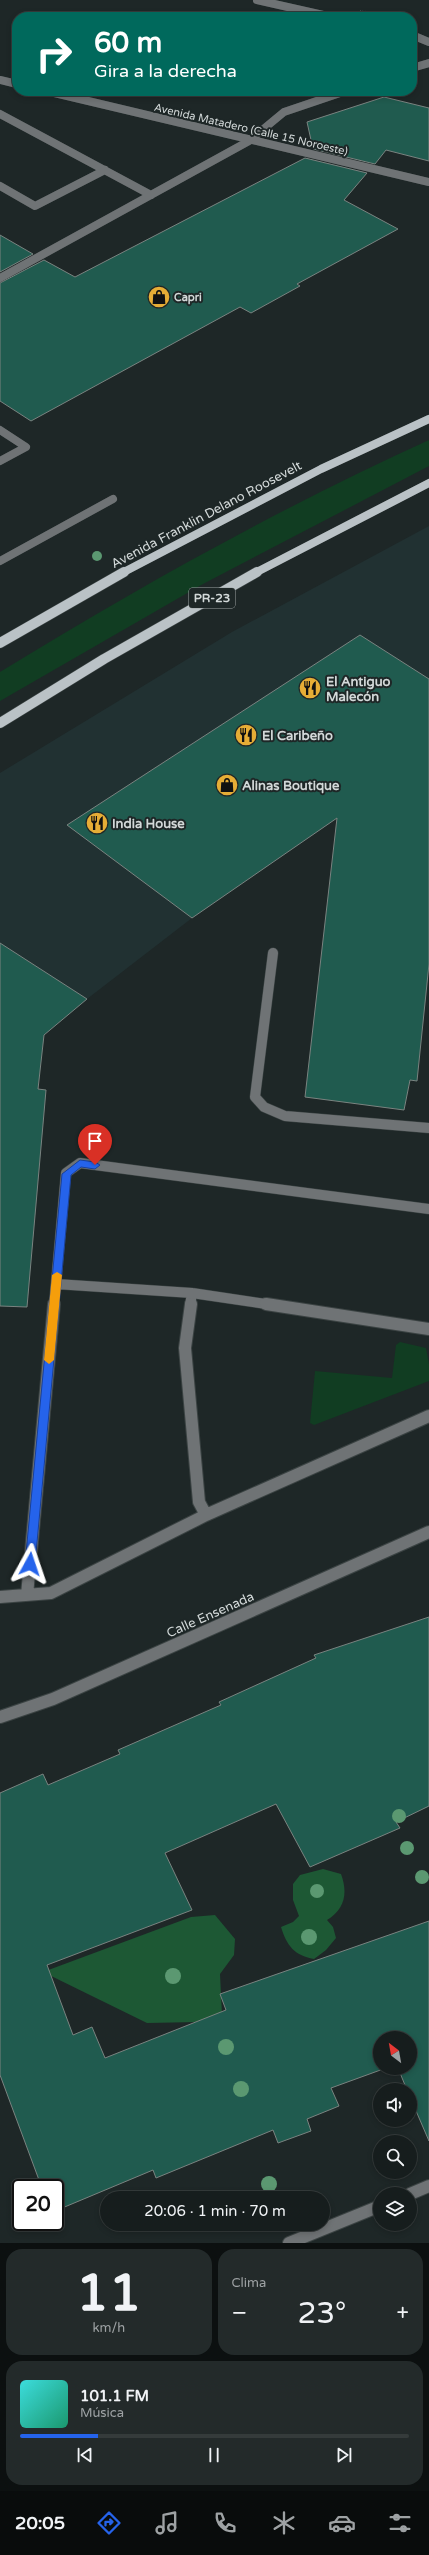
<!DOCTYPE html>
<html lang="es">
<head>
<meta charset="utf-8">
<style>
  :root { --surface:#161d1d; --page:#232a2a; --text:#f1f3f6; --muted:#9ea2a4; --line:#353b3b; --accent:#2563eb }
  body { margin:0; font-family:"Varela Round",sans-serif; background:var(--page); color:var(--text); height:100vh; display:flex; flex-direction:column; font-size:15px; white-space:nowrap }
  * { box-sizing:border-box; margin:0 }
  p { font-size:13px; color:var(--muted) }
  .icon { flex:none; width:22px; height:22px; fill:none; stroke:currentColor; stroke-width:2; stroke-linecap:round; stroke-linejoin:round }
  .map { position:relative; height:2243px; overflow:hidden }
  .sheet { display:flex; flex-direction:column; gap:6px; padding:6px; background:#0c1010; flex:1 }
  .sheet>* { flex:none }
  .top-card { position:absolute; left:12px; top:12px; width:405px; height:84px; border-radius:16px; box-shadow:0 2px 6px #0003,0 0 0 1px var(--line); background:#00695c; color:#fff; overflow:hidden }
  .needle { width:26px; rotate:329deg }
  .tools { position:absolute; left:373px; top:2031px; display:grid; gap:8px }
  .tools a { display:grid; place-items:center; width:44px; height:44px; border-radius:50%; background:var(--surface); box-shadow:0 2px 6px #0003,0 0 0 1px var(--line); font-size:20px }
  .speed { position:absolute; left:12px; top:2179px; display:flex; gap:8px; font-size:20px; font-weight:700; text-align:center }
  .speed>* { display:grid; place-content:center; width:52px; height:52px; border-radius:50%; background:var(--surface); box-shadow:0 2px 6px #0003,0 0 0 1px var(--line); line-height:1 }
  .speed .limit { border:2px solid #111; border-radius:6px; background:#fff; color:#111 }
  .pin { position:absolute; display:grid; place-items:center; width:34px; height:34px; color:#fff; margin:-41px -17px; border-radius:50% 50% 50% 0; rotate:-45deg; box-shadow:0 0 4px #0007 }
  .pin .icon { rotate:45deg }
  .me { position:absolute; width:44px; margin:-22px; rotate:5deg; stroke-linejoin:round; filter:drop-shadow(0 0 3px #0008) }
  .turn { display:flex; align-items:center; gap:14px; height:84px; padding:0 16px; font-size:18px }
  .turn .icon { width:52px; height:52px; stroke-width:2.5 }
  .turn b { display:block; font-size:28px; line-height:34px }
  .big { font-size:30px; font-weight:600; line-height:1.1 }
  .sheet .tile { flex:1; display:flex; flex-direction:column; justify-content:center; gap:6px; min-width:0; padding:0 14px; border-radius:16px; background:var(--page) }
  .sheet .dial { align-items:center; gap:0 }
  .dial b { font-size:52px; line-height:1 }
  .song { display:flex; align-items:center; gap:12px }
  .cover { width:48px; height:48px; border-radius:6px; background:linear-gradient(135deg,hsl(180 70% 55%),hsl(160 70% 35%)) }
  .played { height:4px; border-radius:2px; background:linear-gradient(90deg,var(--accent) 20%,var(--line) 20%) }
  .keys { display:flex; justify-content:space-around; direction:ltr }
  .heat { display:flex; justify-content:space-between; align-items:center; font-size:22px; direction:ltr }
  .sheet .tiles { flex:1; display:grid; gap:6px; grid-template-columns:1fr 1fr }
  .tile:last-child { grid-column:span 2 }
  .trip { position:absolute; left:100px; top:2191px; width:230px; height:40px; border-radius:20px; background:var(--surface); box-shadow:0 2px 6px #0003,0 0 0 1px var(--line); font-weight:600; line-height:40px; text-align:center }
  .tab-bar { display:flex; height:64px; justify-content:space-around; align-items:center; background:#090c0c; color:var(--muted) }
  .tab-bar .icon { width:28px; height:28px }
  .tab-bar .active { color:var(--accent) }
  .tab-bar b { font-size:18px; color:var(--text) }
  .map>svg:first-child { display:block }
</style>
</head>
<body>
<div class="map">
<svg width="429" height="2243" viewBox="0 0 429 2243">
  <rect width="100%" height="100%" fill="#1e2727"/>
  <path fill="#213132" d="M429 526V755L192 918 87 999 0 1071V773L232 632Z"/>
  <path fill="#113d22" d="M429 440V466L203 584 0 701V672C138 587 282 507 429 440Z
    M400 1342 426 1348 429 1364V1381L314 1425 310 1423 315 1371 392 1378 396 1345Z"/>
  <path fill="#1d5834" d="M323 1869 341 1874C348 1893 345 1909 327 1920L333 1927 336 1938 326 1950 314 1959C294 1955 287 1946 281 1927L293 1922 299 1916 293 1900V1884L300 1875Z
    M215 1915 235 1939 234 1955 220 1974 222 2015 198 2022 147 2023 43 1972 191 1917Z"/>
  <path fill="#205b4f" stroke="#7a8380" d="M384 97 429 108V161L386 150 375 164 313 149 307 122Z
    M305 158 367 173 344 200 398 229 297 284 300 286 251 313 240 307 31 421 0 401V283L44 260 75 277Z
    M0 235 33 254 0 272Z
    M360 635 429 679V964L417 1081 410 1080 404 1110 305 1097 337 818 192 918 67 825Z
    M0 943 87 999 44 1035 38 1089 46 1090 27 1307 0 1306Z
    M429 1617V1806L396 1822 400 1828 310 1867 276 1804 165 1853 192 1910 47 1965 73 2035 92 2027 105 2058 226 2010 220 1994 429 1921V2141L410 2097V2090H407L398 2068H410V2038H380V2068H386L331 2088 339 2106 307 2119 311 2131 278 2143 273 2130 156 2178 153 2170 55 2211V2188H42L0 2075V1793L43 1774 48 1785 120 1754 118 1750 221 1705 219 1702 316 1658 314 1655Z"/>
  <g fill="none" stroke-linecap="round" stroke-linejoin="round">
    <g stroke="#3b4343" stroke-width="8">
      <path id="minor-far2" d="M257 0 332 17
        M412 35 429 42
        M412 68 429 63
        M0 80 17 84
        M46 91 429 182
        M0 114 151 195
        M0 186 35 206 105 170
        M0 278 249 141 284 112 346 91
        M0 430 26 447 0 461
        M0 561 113 499"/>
    </g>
    <g stroke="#3b4343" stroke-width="11">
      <path id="minor-far1" d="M273 953 255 1097 264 1107 285 1116 429 1128
        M56 1284 192 1293 273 1305
        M54 1305 66 1173 80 1163 429 1209
        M190 1305 192 1293"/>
    </g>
    <g stroke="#3b4343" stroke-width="14">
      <path id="minor" d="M191 1304 185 1348 199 1502 206 1515
        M266 1304 429 1329
        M27 1595 54 1304
        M0 1597 51 1593 206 1515 429 1416
        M0 1717 53 1699 429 1532
        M410 2194 429 2186
        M289 2243 380 2206"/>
    </g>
    <g stroke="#3b4343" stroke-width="8">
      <path id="major-far1" d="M122 573 321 469 429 419
        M255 573 429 483"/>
    </g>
    <g stroke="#3b4343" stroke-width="11">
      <path id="major" d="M0 643 124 572
        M0 723 104 659 257 572"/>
    </g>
    <path stroke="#5a6262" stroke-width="2" stroke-dasharray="0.5 2" stroke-linecap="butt" d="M360 11 390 16"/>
    <use href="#minor-far2" stroke="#6f7375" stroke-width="8"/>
    <use href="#minor-far1" stroke="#6f7375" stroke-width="10"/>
    <use href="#minor" stroke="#6f7375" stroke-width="12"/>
    <use href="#major-far1" stroke="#bac2c6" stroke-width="8"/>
    <use href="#major" stroke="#bac2c6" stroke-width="10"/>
  </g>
  <g fill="#5b9871">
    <circle cx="97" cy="556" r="5"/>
    <circle cx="399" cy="1816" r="7"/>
    <circle cx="407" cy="1848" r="7"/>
    <circle cx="422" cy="1877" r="7"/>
    <circle cx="317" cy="1891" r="7"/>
    <circle cx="309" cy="1937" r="8"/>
    <circle cx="173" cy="1976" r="8"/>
    <circle cx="226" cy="2047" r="8"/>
    <circle cx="241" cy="2089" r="8"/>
    <circle cx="269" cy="2184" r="8"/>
  </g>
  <path fill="#2563eb" stroke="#184099" d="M80 1160 95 1162 100 1165 95 1169 81 1167 71 1175 35 1564 30 1568 25 1564 62 1174Z"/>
  <path fill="#f59e0b" d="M57 1272 62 1275 54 1360 49 1364 44 1360 52 1275Z"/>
  <defs>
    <g id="shop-disc" transform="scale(1.15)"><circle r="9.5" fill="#e6ad36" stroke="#1e2727"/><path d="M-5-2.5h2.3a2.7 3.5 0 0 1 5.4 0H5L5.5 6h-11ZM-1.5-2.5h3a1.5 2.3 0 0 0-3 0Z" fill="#111"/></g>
    <g id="restaurant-disc" transform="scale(1.15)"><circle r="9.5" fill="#e6ad36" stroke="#1e2727"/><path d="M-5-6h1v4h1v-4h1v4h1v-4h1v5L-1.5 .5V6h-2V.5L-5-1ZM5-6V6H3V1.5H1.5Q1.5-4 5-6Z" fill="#111"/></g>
  </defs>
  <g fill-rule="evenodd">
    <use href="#shop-disc" x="159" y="297"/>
    <use href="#restaurant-disc" x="310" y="688"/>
    <use href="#restaurant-disc" x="246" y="735"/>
    <use href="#shop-disc" x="227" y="785"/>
    <use href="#restaurant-disc" x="97" y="823"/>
  </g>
  <g text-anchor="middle" stroke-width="4" stroke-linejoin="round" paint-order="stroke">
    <g font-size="11" fill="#d3d9d9" stroke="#1e2727">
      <text transform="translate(251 129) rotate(13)" y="4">Avenida Matadero (Calle 15 Noroeste)</text>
    </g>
    <g font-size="11" font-weight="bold" fill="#d3d9d9" stroke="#1e2727" text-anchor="start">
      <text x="174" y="301">Capri</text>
    </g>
    <rect fill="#1e2727" stroke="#9da4a4" stroke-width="1" x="189" y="588" width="46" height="20" rx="3"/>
    <g font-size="12" font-weight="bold" fill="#d3d9d9">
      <text x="212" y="602">PR-23</text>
    </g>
    <g font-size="13" fill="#d3d9d9" stroke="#1e2727">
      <text transform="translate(206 514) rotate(-28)" y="5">Avenida Franklin Delano Roosevelt</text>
      <text transform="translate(210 1614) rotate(-24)" y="5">Calle Ensenada</text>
    </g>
    <g font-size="13" font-weight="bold" fill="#d3d9d9" stroke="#1e2727" text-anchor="start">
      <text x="326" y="686">El Antiguo<tspan x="326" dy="15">Malecón</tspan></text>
      <text x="262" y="740">El Caribeño</text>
      <text x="242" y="790">Alinas Boutique</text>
      <text x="112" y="828">India House</text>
    </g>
  </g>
</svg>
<div class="tools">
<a><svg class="needle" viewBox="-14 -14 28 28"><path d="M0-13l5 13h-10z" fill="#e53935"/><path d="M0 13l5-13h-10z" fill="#9ea2a4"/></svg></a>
<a><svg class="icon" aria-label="sound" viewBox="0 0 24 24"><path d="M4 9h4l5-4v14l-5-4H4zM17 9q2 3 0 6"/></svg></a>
<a><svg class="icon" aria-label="search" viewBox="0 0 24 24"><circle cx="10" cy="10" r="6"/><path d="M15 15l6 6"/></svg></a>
<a><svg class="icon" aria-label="layers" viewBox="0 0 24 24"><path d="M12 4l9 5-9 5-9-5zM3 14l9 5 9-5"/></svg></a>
</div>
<div class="speed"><div class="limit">20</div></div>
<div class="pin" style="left:95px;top:1165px;background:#d93025"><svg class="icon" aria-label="arrive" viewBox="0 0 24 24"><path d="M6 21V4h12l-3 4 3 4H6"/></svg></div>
<svg class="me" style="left:30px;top:1564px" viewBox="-20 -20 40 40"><path d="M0-17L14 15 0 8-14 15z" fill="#2563eb" stroke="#fff" stroke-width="4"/></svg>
<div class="trip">20:06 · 1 min · 70 m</div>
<div class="top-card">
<div class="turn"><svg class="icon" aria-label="right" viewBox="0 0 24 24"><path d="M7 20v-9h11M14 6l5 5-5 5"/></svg><div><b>60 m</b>Gira a la derecha</div></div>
</div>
</div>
<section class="sheet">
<div class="tiles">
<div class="tile dial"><b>11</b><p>km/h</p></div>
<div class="tile"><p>Clima</p>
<div class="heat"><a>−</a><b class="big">23°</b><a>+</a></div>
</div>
<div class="tile">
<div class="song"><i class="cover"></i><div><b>101.1 FM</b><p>Música</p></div></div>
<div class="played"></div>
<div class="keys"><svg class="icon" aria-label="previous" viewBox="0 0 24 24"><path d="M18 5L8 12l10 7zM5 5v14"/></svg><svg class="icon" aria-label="pause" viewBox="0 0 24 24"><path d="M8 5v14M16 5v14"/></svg><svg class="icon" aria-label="next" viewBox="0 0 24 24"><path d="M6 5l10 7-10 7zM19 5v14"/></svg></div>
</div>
</div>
</section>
<nav class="tab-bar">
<b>20:05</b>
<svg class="icon active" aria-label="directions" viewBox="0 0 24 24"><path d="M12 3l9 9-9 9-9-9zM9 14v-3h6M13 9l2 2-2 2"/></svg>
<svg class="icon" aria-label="music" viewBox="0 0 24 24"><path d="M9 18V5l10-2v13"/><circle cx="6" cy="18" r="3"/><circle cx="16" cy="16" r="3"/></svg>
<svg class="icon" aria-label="phone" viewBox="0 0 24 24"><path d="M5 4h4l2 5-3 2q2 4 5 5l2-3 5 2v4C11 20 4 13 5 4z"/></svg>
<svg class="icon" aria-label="climate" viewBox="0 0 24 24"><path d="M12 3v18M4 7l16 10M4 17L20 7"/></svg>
<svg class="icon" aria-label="car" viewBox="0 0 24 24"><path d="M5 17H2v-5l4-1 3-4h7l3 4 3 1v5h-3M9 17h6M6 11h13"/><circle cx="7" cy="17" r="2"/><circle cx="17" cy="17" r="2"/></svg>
<svg class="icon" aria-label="filters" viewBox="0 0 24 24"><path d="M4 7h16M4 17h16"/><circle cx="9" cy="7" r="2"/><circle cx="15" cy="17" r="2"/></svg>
</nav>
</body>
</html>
